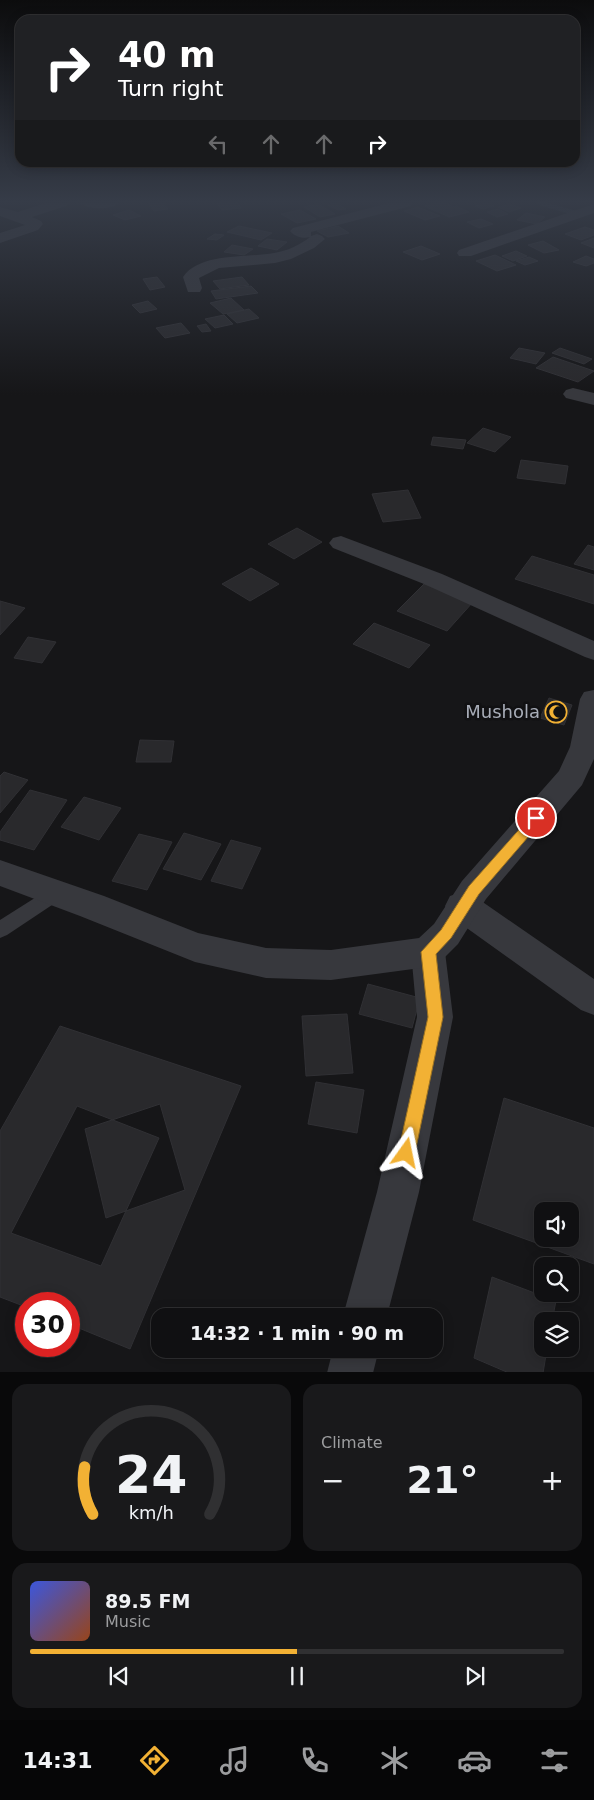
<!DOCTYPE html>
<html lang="en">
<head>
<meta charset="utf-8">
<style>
  :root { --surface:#101012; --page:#19191b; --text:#f1f3f6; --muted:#9c9d9f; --line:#303032; --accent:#f2b134 }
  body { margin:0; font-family:"DejaVu Sans",sans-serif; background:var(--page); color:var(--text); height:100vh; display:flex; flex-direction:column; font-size:19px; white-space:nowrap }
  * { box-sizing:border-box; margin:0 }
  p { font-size:16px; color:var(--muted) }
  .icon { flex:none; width:28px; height:28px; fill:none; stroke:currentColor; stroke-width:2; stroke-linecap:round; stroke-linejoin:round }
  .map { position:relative; height:1372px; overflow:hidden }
  .details { display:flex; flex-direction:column; gap:12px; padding:12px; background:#09090a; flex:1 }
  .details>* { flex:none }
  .top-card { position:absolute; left:15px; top:15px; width:565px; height:152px; border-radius:15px; box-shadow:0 2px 12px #0003,0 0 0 1px var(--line); background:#202124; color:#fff; overflow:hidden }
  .buttons { position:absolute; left:534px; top:1202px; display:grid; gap:10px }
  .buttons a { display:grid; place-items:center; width:45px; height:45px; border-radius:10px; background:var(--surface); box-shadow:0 2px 12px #0003,0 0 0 1px var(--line); font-size:25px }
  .speed { position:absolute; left:15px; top:1292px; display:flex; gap:10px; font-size:25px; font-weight:700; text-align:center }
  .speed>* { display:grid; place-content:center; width:65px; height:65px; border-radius:50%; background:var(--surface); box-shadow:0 2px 12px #0003,0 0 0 1px var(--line); line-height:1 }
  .speed .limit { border:8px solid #d22; background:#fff; color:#111 }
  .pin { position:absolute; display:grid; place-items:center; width:42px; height:42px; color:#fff; margin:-21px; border:2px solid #fff; border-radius:50%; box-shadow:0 1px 5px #0007 }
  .me { position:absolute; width:55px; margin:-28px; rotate:12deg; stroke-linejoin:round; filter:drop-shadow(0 0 4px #0008) }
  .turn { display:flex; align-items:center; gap:18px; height:105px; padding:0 20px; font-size:22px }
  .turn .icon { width:65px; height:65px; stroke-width:2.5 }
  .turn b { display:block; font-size:35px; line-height:42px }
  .lanes { display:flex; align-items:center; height:48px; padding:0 20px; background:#0003; justify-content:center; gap:25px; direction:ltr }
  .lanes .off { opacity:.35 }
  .big { font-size:38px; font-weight:700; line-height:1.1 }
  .details .card { flex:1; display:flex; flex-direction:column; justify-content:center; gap:8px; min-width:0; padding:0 18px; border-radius:15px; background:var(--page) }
  .details .dial { align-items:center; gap:0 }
  .dial svg { height:130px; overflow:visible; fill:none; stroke:var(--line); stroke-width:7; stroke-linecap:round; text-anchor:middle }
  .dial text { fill:var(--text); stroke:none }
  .song { display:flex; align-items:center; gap:15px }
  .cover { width:60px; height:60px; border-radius:8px; background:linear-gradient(135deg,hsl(230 70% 55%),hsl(20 70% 35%)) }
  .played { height:5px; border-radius:2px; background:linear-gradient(90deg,var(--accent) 50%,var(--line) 50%) }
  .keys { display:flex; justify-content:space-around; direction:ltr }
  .heat { display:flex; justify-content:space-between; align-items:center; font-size:28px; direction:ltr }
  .details .tiles { flex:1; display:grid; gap:12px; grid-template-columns:1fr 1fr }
  .card:last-child { grid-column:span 2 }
  .trip { position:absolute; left:151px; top:1308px; width:292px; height:50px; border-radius:15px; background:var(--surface); box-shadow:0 2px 12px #0003,0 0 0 1px var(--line); font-weight:700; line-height:50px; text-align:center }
  .tabs { display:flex; height:80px; justify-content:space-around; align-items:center; background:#060607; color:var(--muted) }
  .tabs .icon { width:35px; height:35px }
  .tabs .selected { color:var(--accent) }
  .tabs b { font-size:22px; color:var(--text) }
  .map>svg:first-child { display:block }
</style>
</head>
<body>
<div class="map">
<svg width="594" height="1373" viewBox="0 0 594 1373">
  <rect width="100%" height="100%" fill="#161618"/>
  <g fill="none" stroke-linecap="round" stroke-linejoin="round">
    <path stroke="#2c353c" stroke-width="4.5" d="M540 203 575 213"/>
  </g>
  <path fill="#29292c" stroke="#303034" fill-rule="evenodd" d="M163 203 168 209 154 211 148 204Z
    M217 203H238L241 208 222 210Z
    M336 203 346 209 338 210 328 205Z
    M437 203H445L452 206 435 211 425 206Z
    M487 203 494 206 483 209 475 206Z
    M318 204 335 214 320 217 304 207Z
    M510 204 521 208 509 212 498 207Z
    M456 206 469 212 449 217 436 211Z
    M418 207 440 216 425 220 404 211Z
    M498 209 508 214 497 217 487 212Z
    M129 210 141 216 125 220 113 215Z
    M300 210 316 219 297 223 281 214Z
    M526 213 545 217 537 224 517 220Z
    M481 219 493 224 479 228 467 222Z
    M239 226 272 233 261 240 227 232Z
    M338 226 349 233 328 237 317 231Z
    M585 227 594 230V235L581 240 565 234Z
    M215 234 224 235 217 240 207 239Z
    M594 238V248L581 243Z
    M267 239 287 242 277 250 258 246Z
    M543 241 559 250 544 253 528 245Z
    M232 245 253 249 244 255 224 252Z
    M421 246 440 254 422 260 403 252Z
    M516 251 527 256 513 261 502 256Z
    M495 255 516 265 497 271 476 261Z
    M586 256 594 259V263L586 266 573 262Z
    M529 257 538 261 525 265 516 261Z
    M157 277 165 287 150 290 143 279Z
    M242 277 249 285 220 289 213 281Z
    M251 286 258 293 216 299 211 291Z
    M231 298 244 310 223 314 210 303Z
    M148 301 157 309 140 313 132 305Z
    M249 309 259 318 237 323 227 314Z
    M224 315 233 324 215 328 205 319Z
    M181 323 190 333 165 338 156 328Z
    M206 324 211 331 202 332 197 326Z
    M519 348 545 353 536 364 510 358Z
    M560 348 592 359 584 364 552 353Z
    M553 357 594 371 578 382 536 368Z
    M483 428 511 437 495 452 467 443Z
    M433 437 466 440 463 449 431 445Z
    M521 460 568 466 565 484 517 478Z
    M408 490 421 518 383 522 372 494Z
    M297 528 322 542 294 559 268 544Z
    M588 545 594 547V570L574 564Z
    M532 556 594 575V604L515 579Z
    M251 568 279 584 250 601 222 584Z
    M424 584 473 602 447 631 397 611Z
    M0 601 25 608 0 635Z
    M374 623 430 645 409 668 353 644Z
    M28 637 56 642 42 663 14 658Z
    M549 698 572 705 564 725 540 718Z
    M140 740 174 741 171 762H136Z
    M4 772 28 780 0 813V776Z
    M30 790 67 800 34 850 0 840V832Z
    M84 797 121 808 99 840 61 827Z
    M184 833 221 844 201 880 163 869Z
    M139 834 172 842 147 890 112 881Z
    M231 840 261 848 242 889 211 881Z
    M368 984 420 998 412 1028 359 1014Z
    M347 1014 353 1073 306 1076 302 1016Z
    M60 1026 241 1086 130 1349 69 1324V1304H26V1307L0 1297V1131ZM77 1106 159 1138 101 1266 11 1233Z
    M316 1082 364 1090 357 1133 308 1124Z
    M504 1098 594 1128V1264L473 1220ZM542 1211H570V1239H542Z
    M160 1104 185 1190 106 1218 85 1129Z
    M492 1277 556 1301 552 1321H542V1349H547L543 1373H509L474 1358Z"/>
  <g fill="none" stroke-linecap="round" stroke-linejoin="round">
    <path fill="#37383d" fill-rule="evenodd" d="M55 887 61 889 64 894 61 899 7 935 0 938V920L49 889Z"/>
    <path fill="#37383d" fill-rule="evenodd" d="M46 203H68L66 206 32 217 41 221 43 224 38 230 0 243V233L25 225 0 216V207L18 212Z
      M81 203H119C113 210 87 210 81 203Z
      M389 203H413L411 206 311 232V236L317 234 322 236 325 239 314 248 291 259 275 263 219 268 199 278 202 288 200 292H188L183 277C200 252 248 258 274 253 287 251 300 245 310 237 303 239 295 237 290 231L293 228Z
      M594 204V213L471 256H459L457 253 459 250Z
      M573 388 594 393V405L566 398 563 394 566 390Z
      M341 536 442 574 594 641V660L585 657 424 584 333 548 329 543 333 538Z
      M462 892 474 896 594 979V1015L581 1010 450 916 445 906 450 896Z
      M428 937 440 942 445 952 453 1017 419 1192 387 1316H343L377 1192 417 1017 411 952 416 942Z
      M333 1349H379L373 1373H327Z"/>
    <path fill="#37383d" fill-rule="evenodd" d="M594 690V759L582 785 486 899 458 944 440 962 428 967 331 980 266 978 195 962 80 916 0 886V860L104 896 198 933 266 948 331 950 419 938 434 924 462 881 559 771 570 747 580 699 584 692Z"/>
  </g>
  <linearGradient id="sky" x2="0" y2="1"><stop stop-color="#0c0c0d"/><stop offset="0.51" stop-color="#363c48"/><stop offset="1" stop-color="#363c48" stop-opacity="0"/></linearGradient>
  <rect width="594" height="395" fill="url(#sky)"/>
  <path fill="#f2b134" stroke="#9d7322" d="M536 814 541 815 543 818 541 822 479 894 451 938 436 954 443 1017 415 1153 412 1159 406 1161 400 1159 398 1153 428 1017 421 952 441 930 469 886 532 815Z"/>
  <defs>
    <g id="mosque-ring" transform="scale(1.125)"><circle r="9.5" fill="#111113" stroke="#f2b134" stroke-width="1.5"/><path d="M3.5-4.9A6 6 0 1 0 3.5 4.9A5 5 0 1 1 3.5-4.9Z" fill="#f2b134"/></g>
  </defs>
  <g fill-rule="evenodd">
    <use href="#mosque-ring" x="556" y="712"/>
  </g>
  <g text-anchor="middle" stroke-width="5" stroke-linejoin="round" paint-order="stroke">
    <g font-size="18" fill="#a8adb8" stroke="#111113" text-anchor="end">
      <text x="540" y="718">Mushola</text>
    </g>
  </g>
</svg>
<div class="buttons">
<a><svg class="icon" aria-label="sound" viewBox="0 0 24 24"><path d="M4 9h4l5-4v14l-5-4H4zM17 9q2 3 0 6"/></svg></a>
<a><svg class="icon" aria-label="search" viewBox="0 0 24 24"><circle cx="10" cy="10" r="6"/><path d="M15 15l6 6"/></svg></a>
<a><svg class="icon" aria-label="layers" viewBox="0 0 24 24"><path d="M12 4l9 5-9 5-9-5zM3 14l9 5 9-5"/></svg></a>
</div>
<div class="speed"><div class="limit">30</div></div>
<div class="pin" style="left:536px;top:818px;background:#d93025"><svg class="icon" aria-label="arrive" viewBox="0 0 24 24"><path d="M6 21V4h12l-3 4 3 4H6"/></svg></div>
<svg class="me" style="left:406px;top:1153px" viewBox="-20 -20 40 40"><path d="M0-17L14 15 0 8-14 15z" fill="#f2b134" stroke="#fff" stroke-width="4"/></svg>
<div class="trip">14:32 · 1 min · 90 m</div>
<div class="top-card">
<div class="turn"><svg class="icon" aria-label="right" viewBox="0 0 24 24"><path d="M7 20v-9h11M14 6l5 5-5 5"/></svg><div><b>40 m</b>Turn right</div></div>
<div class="lanes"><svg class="icon off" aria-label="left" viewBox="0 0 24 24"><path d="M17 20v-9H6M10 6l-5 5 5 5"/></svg><svg class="icon off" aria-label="ahead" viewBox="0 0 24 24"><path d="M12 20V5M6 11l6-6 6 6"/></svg><svg class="icon off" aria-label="ahead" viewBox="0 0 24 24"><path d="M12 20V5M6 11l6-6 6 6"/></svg><svg class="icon" aria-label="right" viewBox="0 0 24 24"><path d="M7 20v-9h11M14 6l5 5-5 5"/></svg></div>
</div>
</div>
<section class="details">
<div class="tiles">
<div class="card dial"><svg viewBox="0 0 100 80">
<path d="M14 69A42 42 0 1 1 86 69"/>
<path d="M14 69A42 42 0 0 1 9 40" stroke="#f2b134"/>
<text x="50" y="56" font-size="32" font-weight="700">24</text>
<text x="50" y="72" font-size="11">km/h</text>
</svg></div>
<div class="card"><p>Climate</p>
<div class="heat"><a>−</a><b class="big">21°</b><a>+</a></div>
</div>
<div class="card">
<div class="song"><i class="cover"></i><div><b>89.5 FM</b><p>Music</p></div></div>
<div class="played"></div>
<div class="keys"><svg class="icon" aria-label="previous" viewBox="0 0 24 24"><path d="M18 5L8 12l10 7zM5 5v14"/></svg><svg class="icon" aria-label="pause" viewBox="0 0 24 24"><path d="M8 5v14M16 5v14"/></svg><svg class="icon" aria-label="next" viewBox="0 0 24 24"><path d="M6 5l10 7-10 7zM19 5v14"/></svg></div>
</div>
</div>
</section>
<nav class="tabs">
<b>14:31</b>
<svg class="icon selected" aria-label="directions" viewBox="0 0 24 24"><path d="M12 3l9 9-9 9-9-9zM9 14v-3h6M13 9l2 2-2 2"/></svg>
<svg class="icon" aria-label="music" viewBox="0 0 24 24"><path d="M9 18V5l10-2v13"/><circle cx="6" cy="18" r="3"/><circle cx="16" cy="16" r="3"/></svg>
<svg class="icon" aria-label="phone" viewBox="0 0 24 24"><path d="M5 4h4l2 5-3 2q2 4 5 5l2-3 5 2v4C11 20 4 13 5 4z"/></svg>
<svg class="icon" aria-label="climate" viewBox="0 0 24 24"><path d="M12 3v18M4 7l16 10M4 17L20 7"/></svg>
<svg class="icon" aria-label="car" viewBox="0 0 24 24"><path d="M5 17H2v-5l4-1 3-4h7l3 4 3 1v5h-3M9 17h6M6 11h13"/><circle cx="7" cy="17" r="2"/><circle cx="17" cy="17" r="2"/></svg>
<svg class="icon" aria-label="filters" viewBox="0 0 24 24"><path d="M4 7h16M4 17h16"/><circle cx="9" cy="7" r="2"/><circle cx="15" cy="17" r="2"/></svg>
</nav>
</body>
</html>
